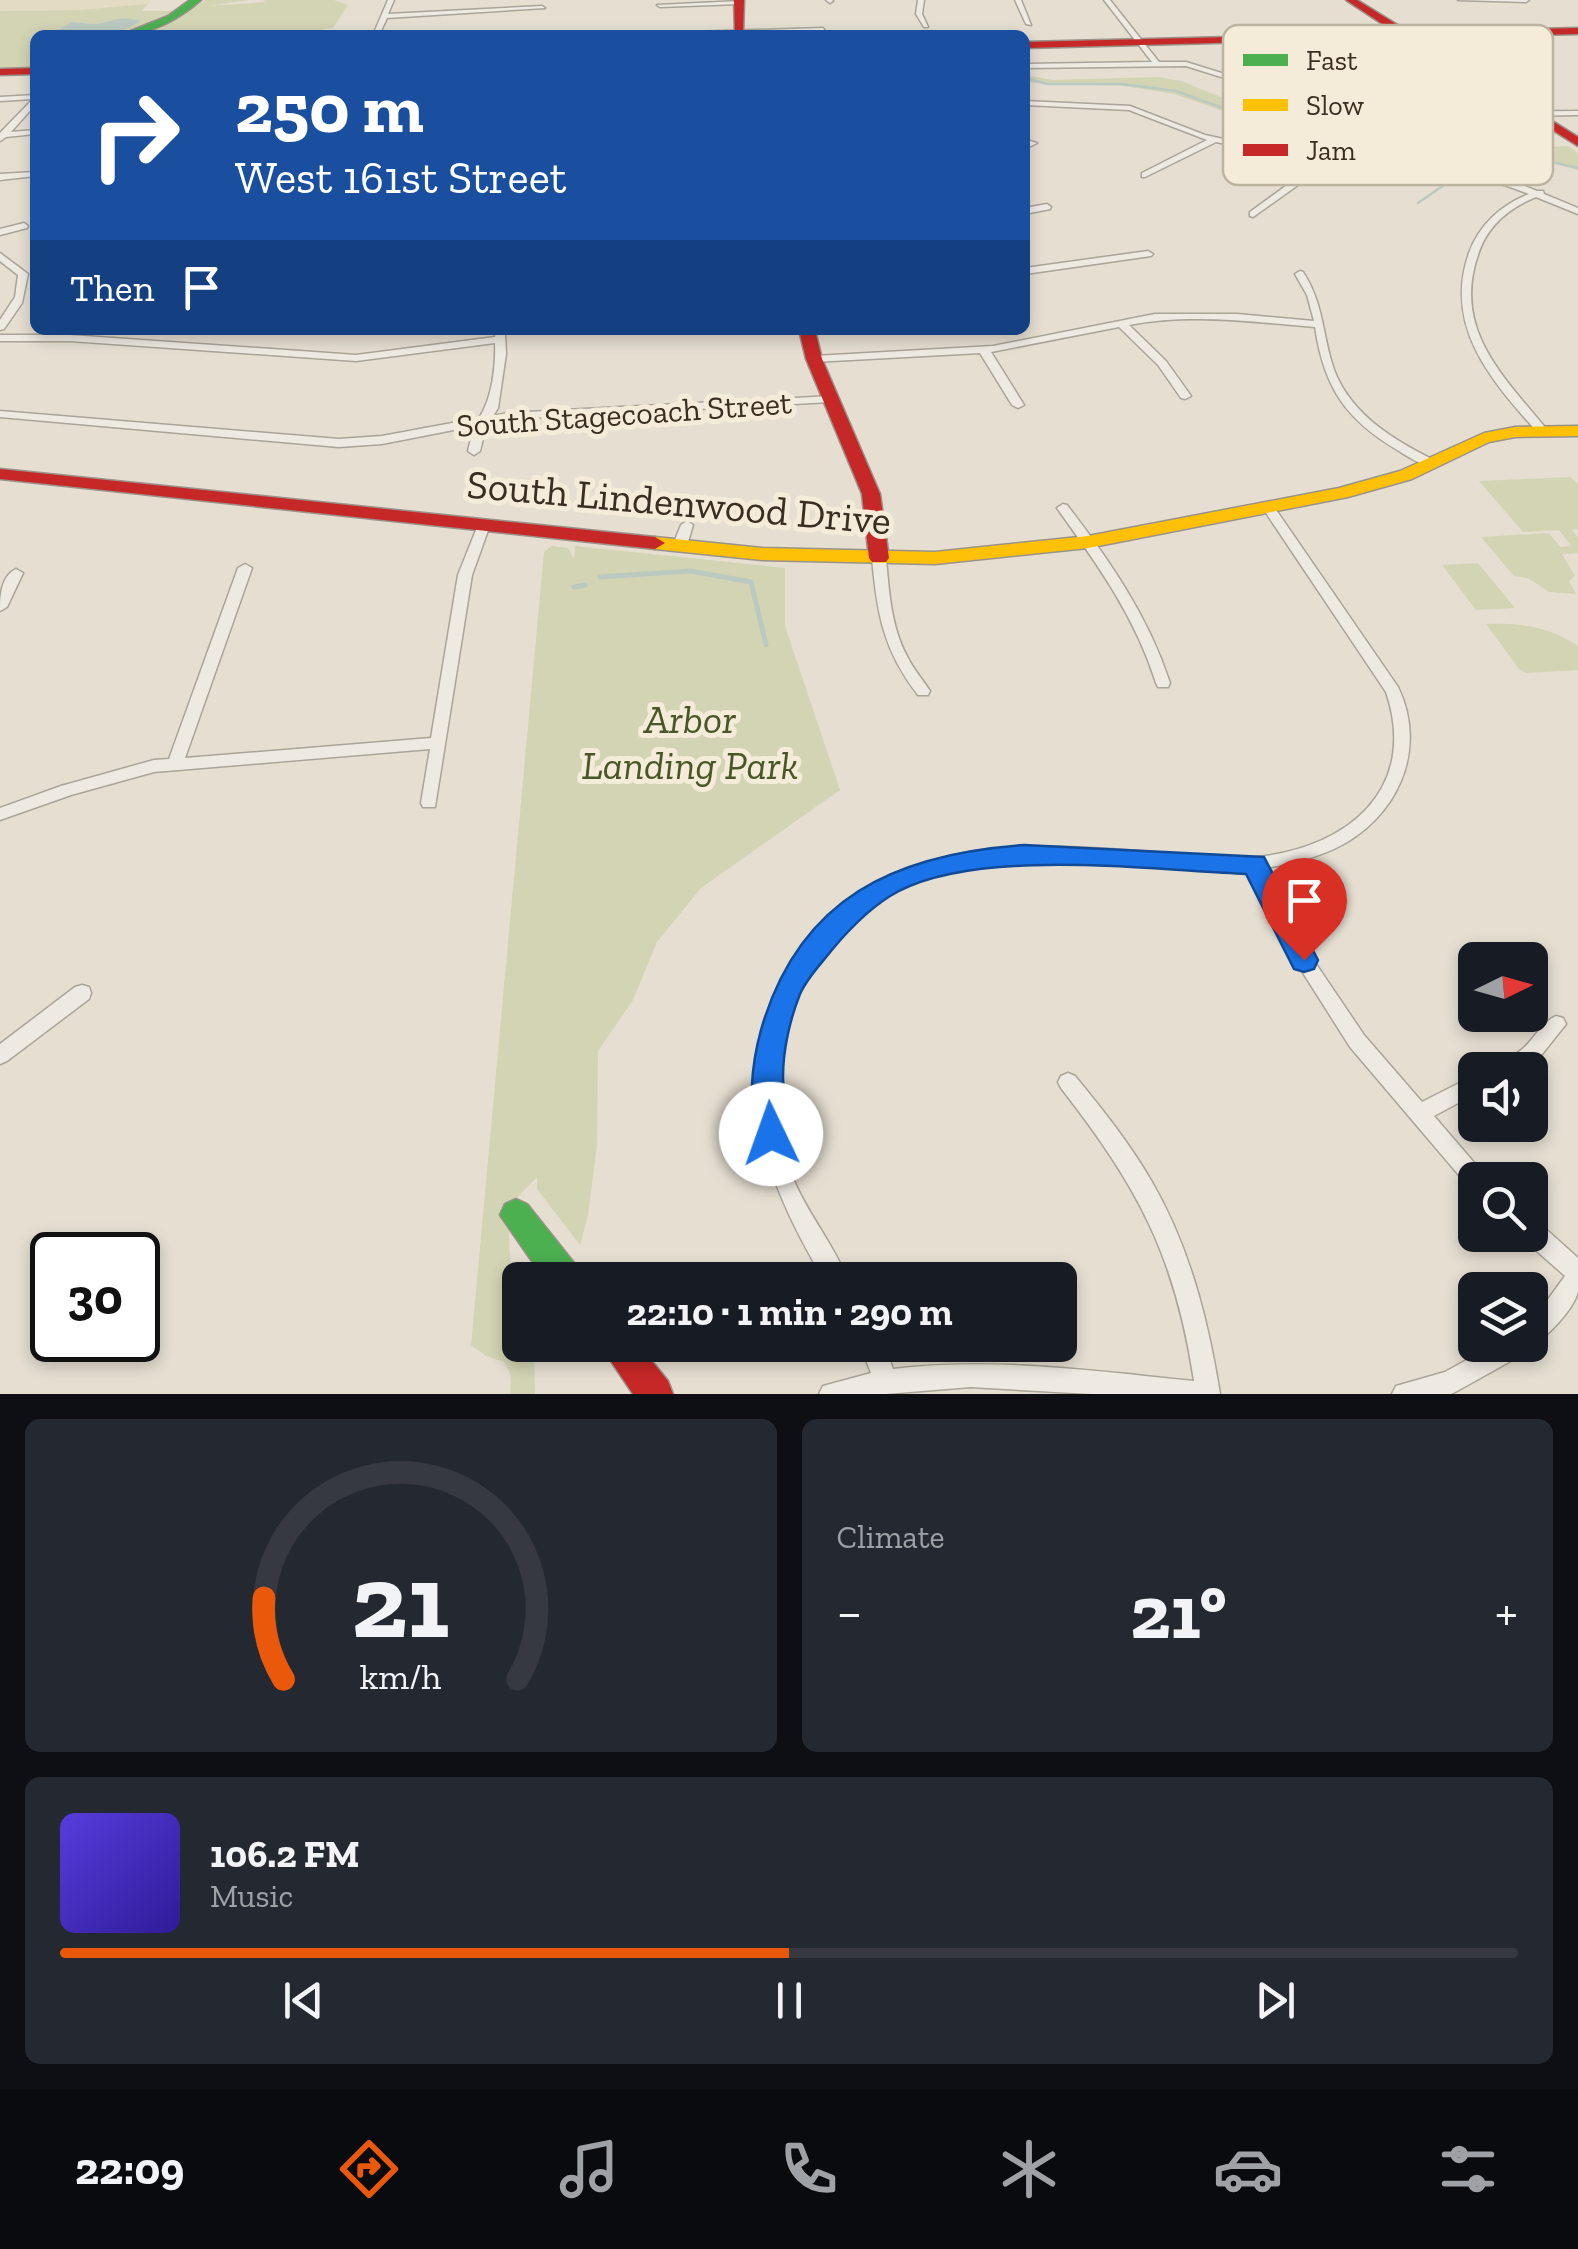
<!DOCTYPE html>
<html lang="en">
<head>
<meta charset="utf-8">
<style>
  :root { --surface:#171b24; --page:#242831; --text:#f1f3f6; --muted:#9ea1a6; --line:#363941; --accent:#ea580c }
  body { margin:0; font-family:"Zilla Slab",serif; background:var(--page); color:var(--text); height:100vh; display:flex; flex-direction:column; font-size:38px; white-space:nowrap }
  * { box-sizing:border-box; margin:0 }
  p { font-size:32px; color:var(--muted) }
  .icon { flex:none; width:55px; height:55px; fill:none; stroke:currentColor; stroke-width:2; stroke-linecap:round; stroke-linejoin:round }
  .map { position:relative; height:1394px; overflow:hidden }
  .sheet { display:flex; flex-direction:column; gap:25px; padding:25px; background:#0d0f14; flex:1 }
  .sheet>* { flex:none }
  .banner { position:absolute; left:30px; top:30px; width:1000px; height:305px; border-radius:15px; box-shadow:0 5px 15px #0003; background:#1a4fa0; color:#fff; overflow:hidden }
  .needle { width:65px; rotate:85deg }
  .tools { position:absolute; left:1458px; top:942px; display:grid; gap:20px }
  .tools a { display:grid; place-items:center; width:90px; height:90px; border-radius:15px; background:var(--surface); box-shadow:0 5px 15px #0003; font-size:50px }
  .speed { position:absolute; left:30px; top:1232px; display:flex; gap:20px; font-size:50px; font-weight:700; text-align:center }
  .speed>* { display:grid; place-content:center; width:130px; height:130px; border-radius:50%; background:var(--surface); box-shadow:0 5px 15px #0003; line-height:1 }
  .speed .limit { border:5px solid #111; border-radius:15px; background:#fff; color:#111 }
  .pin { position:absolute; display:grid; place-items:center; width:85px; height:85px; color:#fff; margin:-102px -42px; border-radius:50% 50% 50% 0; rotate:-45deg; box-shadow:0 0 10px #0007 }
  .pin .icon { rotate:45deg }
  .me { position:absolute; width:110px; margin:-55px; rotate:357deg; stroke-linejoin:round; filter:drop-shadow(0 0 8px #0008) }
  .turn { display:flex; align-items:center; gap:35px; height:210px; padding:0 40px; font-size:45px }
  .turn .icon { width:130px; height:130px; stroke-width:2.5 }
  .turn b { display:block; font-size:70px; line-height:85px }
  .then { display:flex; align-items:center; height:95px; padding:0 40px; background:#0003; gap:20px; font-size:38px }
  .big { font-size:75px; font-weight:800; line-height:1.1 }
  .sheet .card { flex:1; display:flex; flex-direction:column; justify-content:center; gap:15px; min-width:0; padding:0 35px; border-radius:15px; background:var(--page) }
  .sheet .dial { align-items:center; gap:0 }
  .dial svg { height:260px; overflow:visible; fill:none; stroke:var(--line); stroke-width:7; stroke-linecap:round; text-anchor:middle }
  .dial text { fill:var(--text); stroke:none }
  .song { display:flex; align-items:center; gap:30px }
  .cover { width:120px; height:120px; border-radius:15px; background:linear-gradient(135deg,hsl(250 70% 55%),hsl(250 70% 35%)) }
  .played { height:10px; border-radius:5px; background:linear-gradient(90deg,var(--accent) 50%,var(--line) 50%) }
  .keys { display:flex; justify-content:space-around; direction:ltr }
  .heat { display:flex; justify-content:space-between; align-items:center; font-size:55px; direction:ltr }
  .sheet .tiles { flex:1; display:grid; gap:25px; grid-template-columns:1fr 1fr }
  .card:last-child { grid-column:span 2 }
  .trip { position:absolute; left:502px; top:1262px; width:575px; height:100px; border-radius:15px; background:var(--surface); box-shadow:0 5px 15px #0003; font-weight:800; line-height:100px; text-align:center }
  .tabs { display:flex; height:160px; justify-content:space-around; align-items:center; background:#090b0e; color:var(--muted) }
  .tabs .icon { width:70px; height:70px }
  .tabs .on { color:var(--accent) }
  .tabs b { font-size:45px; color:var(--text) }
  .map>svg:first-child { display:block }
</style>
</head>
<body>
<div class="map">
<svg width="1578" height="1394" viewBox="0 0 1578 1394">
  <rect width="100%" height="100%" fill="#e5ded1"/>
  <path fill="#e3dcc2" d="M0 0H152L148 4 79 10 0 11Z"/>
  <path fill="#d3d4b4" d="M205 0H249L208 6 266 2 263 0H334L348 5 333 28 289 35H137L182 17Z
    M148 4 141 11H173L141 27 102 35 121 28 112 20 96 24 71 22 54 33 31 37 35 41V69L0 70V11L79 10Z
    M1025 70 1031 76 1053 80 1158 77 1181 81 1266 115 1456 135 1519 148 1568 146 1578 153V170L1515 153 1488 173 1462 167 1478 145 1439 138 1266 126 1174 94 1124 86 1033 83 1025 81Z
    M1570 477 1578 484V529L1572 530 1578 537V553L1562 554 1575 576 1569 581 1576 594 1549 592 1528 578 1514 576 1481 537 1549 533 1560 547 1571 546 1559 530 1523 532 1479 481Z
    M551 546 568 548 574 559 575 546 785 568V626L840 790 701 888 657 942 633 1000 598 1051 597 1145 588 1215 580 1245 537 1189V1177C531 1184 520 1193 515 1201 499 1225 520 1312 520 1345H534L535 1394H510L511 1375 504 1362 486 1356 471 1345 544 552Z
    M1478 563 1515 608 1476 610 1442 565Z
    M1486 624C1521 623 1549 626 1578 646V670L1526 673 1519 669Z"/>
  <path fill="#bbcac1" d="M122 18 141 20C119 40 65 35 37 35L54 33 71 22 96 24Z"/>
  <g fill="none" stroke-linecap="round" stroke-linejoin="round">
    <path stroke="#bbcac1" stroke-width="2.5" d="M1025 78 1047 84H1122L1176 91 1267 124 1437 136 1578 168
      M1473 167 1498 148
      M1418 203 1457 176"/>
    <path stroke="#bbcac1" stroke-width="5" d="M600 577 690 571 751 582 766 645
      M574 587 585 585"/>
    <g stroke="#aaa499" stroke-width="3">
      <path id="street" d="M388 0H394L388 14 542 6 545 8 387 18 379 35H373Z
        M826 0H832L833 1 830 3Z
        M918 0H924L922 14 928 27H924L916 14Z
        M1015 0H1021L1031 25 1026 24Z
        M1104 0H1110L1159 62H1186L1299 97 1302 94 1332 92 1348 104 1422 113 1457 112C1404 74 1364 60 1299 63L1296 61 1325 58 1348 59 1392 69 1430 88 1466 112 1578 111V115L1472 117 1468 119 1463 117H1422L1301 102 1186 66 1025 68V64L1152 62ZM1330 96 1338 102 1303 98Z
        M1458 0H1529L1526 2Z
        M741 1 739 4 660 7 657 5Z
        M823 28 825 31 664 35 661 33Z
        M35 95V105L11 132 35 130V134L6 137 0 141V133L33 99 0 101V97Z
        M1025 101 1130 106 1205 135 1274 150 1440 164 1507 179 1537 191H1543L1544 194 1578 208V214L1536 197C1509 208 1487 226 1478 255 1452 330 1504 377 1548 431L1542 434 1538 433C1492 381 1443 327 1469 253 1479 225 1501 205 1529 194 1458 165 1383 164 1308 157L1305 180 1253 217 1250 216V212L1298 177 1300 157 1274 154 1216 142 1145 177H1142V173L1207 140 1129 110 1025 105Z
        M1030 141 1037 143 1025 149V144Z
        M35 172V176L0 180V174Z
        M1047 204 1051 207 1050 209 1025 214V208Z
        M24 223 28 226 27 228 0 235V229Z
        M1148 251 1153 254 1151 256 1025 274V268Z
        M0 253 28 274 22 303 4 329 0 330V320L15 297 18 275 0 261Z
        M1300 271 1303 272C1322 301 1322 328 1331 360 1344 410 1391 439 1434 460V466C1422 466 1410 458 1399 451 1346 420 1324 388 1315 327 1254 322 1190 313 1129 325L1166 361 1191 396 1185 399 1181 398 1158 365 1119 327 991 352 1024 405 1018 408 1012 405 980 353 814 362 809 359 814 356 993 346 1155 314H1237L1314 321 1307 295 1295 274Z
        M500 331 505 334 506 354 498 408 493 416 508 413 831 396 837 399 831 402 508 419 487 423 480 451 474 455 468 451 474 426 382 444 339 447 0 417V411L339 439 382 436 479 418C492 399 496 366 495 343L356 361 70 341H0V335H70L356 355 495 337 496 332Z
        M1268 503 1272 504 1398 687C1429 751 1396 820 1334 849 1312 859 1289 864 1266 868L1310 955 1364 1035 1422 1102 1475 1075V1094L1434 1116 1483 1173 1487 1180H1475V1190L1469 1187 1350 1047 1298 965 1250 871C1160 868 1056 850 968 866 898 878 834 924 802 987 776 1041 771 1100 786 1158 798 1203 831 1238 848 1280H824C773 1193 728 1095 779 996 809 937 849 893 911 868 994 834 1094 849 1181 854 1205 856 1232 860 1256 857 1348 848 1419 789 1386 692L1262 507Z
        M1063 504 1067 505C1110 561 1148 616 1170 683L1168 687H1158L1156 683C1135 616 1097 564 1057 508Z
        M484 521 490 525 472 575 435 807H423L421 803 430 749 154 772 71 795 0 820V808L61 786 154 760 169 759 238 568 245 564 252 568 185 758 431 738 458 575 478 525Z
        M687 521 693 525 687 545 680 549 675 548 673 545 681 525Z
        M879 554 886 558C889 592 891 628 908 658 914 670 923 680 930 691L928 695H918C883 650 877 613 872 558Z
        M16 569 23 573 7 607 0 611C0 596 1 576 16 569Z
        M82 985 89 987 91 993 89 999 7 1061 0 1064V1044L75 987Z
        M1556 1016 1563 1018 1566 1024 1535 1063 1522 1070H1493C1500 1059 1510 1059 1520 1051 1534 1041 1540 1023 1556 1016Z
        M1068 1073 1075 1076C1103 1110 1130 1144 1152 1182 1190 1248 1208 1320 1220 1394H1091L971 1387 886 1394H819L823 1386 871 1373 860 1345H884L893 1369C994 1357 1094 1371 1194 1381 1175 1255 1138 1187 1061 1088L1058 1082 1061 1076Z
        M1530 1219 1538 1222 1578 1258C1578 1269 1578 1281 1578 1291 1575 1308 1546 1339 1530 1346L1529 1345 1525 1353 1457 1391 1451 1394H1392L1396 1386 1445 1372 1494 1345H1530V1318L1544 1305 1565 1276 1522 1238 1521 1235H1530Z"/>
    </g>
    <g stroke="#9a9389" stroke-width="3">
      <path id="fast" d="M190 0H201C179 19 150 35 121 35L168 16Z
        M516 1199 527 1204 578 1268 583 1280H545L500 1215 505 1204Z"/>
    </g>
    <g stroke="#9a9389" stroke-width="3">
      <path id="slow" d="M1578 426V436L1515 437 1489 442 1412 479 1348 497 1088 548 935 564 762 560 655 549 645 543 655 537 762 548 935 552 1088 536 1339 488 1400 471 1484 433 1515 427Z"/>
    </g>
    <g stroke="#9a9389" stroke-width="3">
      <path id="jam" d="M734 0H744L743 35 735 33Z
        M1346 0H1357L1409 32 1578 28V34L1419 38 1578 137V146L1405 38 1025 48V42L1396 33Z
        M35 68V74L0 75V69Z
        M799 330H815L822 359 880 494 889 558 886 562H872L869 558 862 494 806 359Z
        M0 469 655 537 665 543 655 549 0 479Z
        M600 1345H639L668 1381 673 1394H633Z"/>
    </g>
    <use href="#street" fill="#eeeae2" fill-rule="evenodd"/>
    <use href="#fast" fill="#4caf50" fill-rule="evenodd"/>
    <use href="#slow" fill="#ffc107" fill-rule="evenodd"/>
    <use href="#jam" fill="#c62828" fill-rule="evenodd"/>
  </g>
  <path fill="#1a73e8" stroke="#114b97" stroke-width="2.5" d="M1024 845 1264 857 1318 960 1314 969 1304 972 1294 969 1246 874C1151 870 983 848 899 891 872 905 850 928 831 951 820 965 807 978 800 994 790 1019 783 1050 783 1076 783 1098 791 1123 782 1144L771 1148 760 1144C746 1112 752 1062 761 1030 799 897 896 854 1024 845Z"/>
  <g text-anchor="middle" stroke-width="10" stroke-linejoin="round" paint-order="stroke">
    <g font-size="32" fill="#3a2d21" stroke="#f4ecd8">
      <text transform="translate(624 414) rotate(-4)" y="11">South Stagecoach Street</text>
    </g>
    <g font-size="40" fill="#3a2d21" stroke="#f4ecd8">
      <text transform="translate(679 502) rotate(5)" y="14">South Lindenwood Drive</text>
    </g>
    <g font-size="40" font-style="italic" fill="#4a5528" stroke="#f4ecd8">
      <text x="690" y="733">Arbor<tspan x="690" dy="46">Landing Park</tspan></text>
    </g>
  </g>
  <rect x="1223" y="25" width="330" height="160" rx="15" fill="#f4ecd8" stroke="#bcb3a1" stroke-width="2.5"/>
  <rect x="1243" y="54" width="45" height="12" fill="#4caf50"/>
  <rect x="1243" y="99" width="45" height="12" fill="#ffc107"/>
  <rect x="1243" y="144" width="45" height="12" fill="#c62828"/>
  <g font-size="28" fill="#3a2d21">
    <text x="1306" y="70">Fast</text>
    <text x="1306" y="115">Slow</text>
    <text x="1306" y="160">Jam</text>
  </g>
</svg>
<div class="tools">
<a><svg class="needle" viewBox="-14 -14 28 28"><path d="M0-13l5 13h-10z" fill="#e53935"/><path d="M0 13l5-13h-10z" fill="#9ea1a6"/></svg></a>
<a><svg class="icon" aria-label="sound" viewBox="0 0 24 24"><path d="M4 9h4l5-4v14l-5-4H4zM17 9q2 3 0 6"/></svg></a>
<a><svg class="icon" aria-label="search" viewBox="0 0 24 24"><circle cx="10" cy="10" r="6"/><path d="M15 15l6 6"/></svg></a>
<a><svg class="icon" aria-label="layers" viewBox="0 0 24 24"><path d="M12 4l9 5-9 5-9-5zM3 14l9 5 9-5"/></svg></a>
</div>
<div class="speed"><div class="limit">30</div></div>
<div class="pin" style="left:1304px;top:960px;background:#d93025"><svg class="icon" aria-label="arrive" viewBox="0 0 24 24"><path d="M6 21V4h12l-3 4 3 4H6"/></svg></div>
<svg class="me" style="left:771px;top:1134px" viewBox="-20 -20 40 40"><circle r="19" fill="#fff"/><path d="M0-13L10 11 0 6-10 11z" fill="#1a73e8"/></svg>
<div class="trip">22:10 · 1 min · 290 m</div>
<div class="banner">
<div class="turn"><svg class="icon" aria-label="right" viewBox="0 0 24 24"><path d="M7 20v-9h11M14 6l5 5-5 5"/></svg><div><b>250 m</b>West 161st Street</div></div>
<div class="then">Then<svg class="icon" aria-label="arrive" viewBox="0 0 24 24"><path d="M6 21V4h12l-3 4 3 4H6"/></svg></div>
</div>
</div>
<section class="sheet">
<div class="tiles">
<div class="card dial"><svg viewBox="0 0 100 80">
<path d="M14 69A42 42 0 1 1 86 69"/>
<path d="M14 69A42 42 0 0 1 8 44" stroke="#ea580c"/>
<text x="50" y="56" font-size="32" font-weight="700">21</text>
<text x="50" y="72" font-size="11">km/h</text>
</svg></div>
<div class="card"><p>Climate</p>
<div class="heat"><a>−</a><b class="big">21°</b><a>+</a></div>
</div>
<div class="card">
<div class="song"><i class="cover"></i><div><b>106.2 FM</b><p>Music</p></div></div>
<div class="played"></div>
<div class="keys"><svg class="icon" aria-label="previous" viewBox="0 0 24 24"><path d="M18 5L8 12l10 7zM5 5v14"/></svg><svg class="icon" aria-label="pause" viewBox="0 0 24 24"><path d="M8 5v14M16 5v14"/></svg><svg class="icon" aria-label="next" viewBox="0 0 24 24"><path d="M6 5l10 7-10 7zM19 5v14"/></svg></div>
</div>
</div>
</section>
<nav class="tabs">
<b>22:09</b>
<svg class="icon on" aria-label="directions" viewBox="0 0 24 24"><path d="M12 3l9 9-9 9-9-9zM9 14v-3h6M13 9l2 2-2 2"/></svg>
<svg class="icon" aria-label="music" viewBox="0 0 24 24"><path d="M9 18V5l10-2v13"/><circle cx="6" cy="18" r="3"/><circle cx="16" cy="16" r="3"/></svg>
<svg class="icon" aria-label="phone" viewBox="0 0 24 24"><path d="M5 4h4l2 5-3 2q2 4 5 5l2-3 5 2v4C11 20 4 13 5 4z"/></svg>
<svg class="icon" aria-label="climate" viewBox="0 0 24 24"><path d="M12 3v18M4 7l16 10M4 17L20 7"/></svg>
<svg class="icon" aria-label="car" viewBox="0 0 24 24"><path d="M5 17H2v-5l4-1 3-4h7l3 4 3 1v5h-3M9 17h6M6 11h13"/><circle cx="7" cy="17" r="2"/><circle cx="17" cy="17" r="2"/></svg>
<svg class="icon" aria-label="filters" viewBox="0 0 24 24"><path d="M4 7h16M4 17h16"/><circle cx="9" cy="7" r="2"/><circle cx="15" cy="17" r="2"/></svg>
</nav>
</body>
</html>
